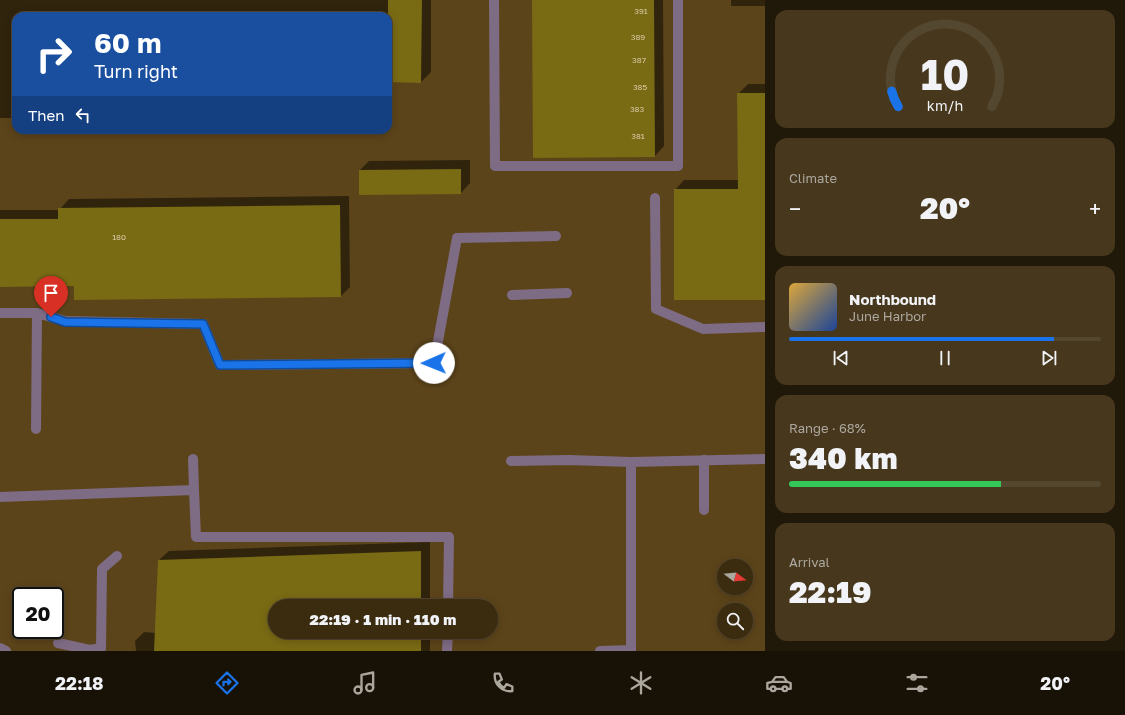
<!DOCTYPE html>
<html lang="en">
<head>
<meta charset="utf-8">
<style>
  :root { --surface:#3b2b0f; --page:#46371d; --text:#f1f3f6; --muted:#aca79e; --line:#54472f; --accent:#1a73e8 }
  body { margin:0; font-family:"Golos Text",sans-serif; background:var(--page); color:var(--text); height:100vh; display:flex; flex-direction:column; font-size:15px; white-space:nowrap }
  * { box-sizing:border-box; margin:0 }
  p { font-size:13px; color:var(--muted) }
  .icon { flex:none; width:22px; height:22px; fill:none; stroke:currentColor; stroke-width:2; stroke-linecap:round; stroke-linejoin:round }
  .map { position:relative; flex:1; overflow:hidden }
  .drawer { display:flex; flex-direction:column; gap:10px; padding:10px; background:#201808; width:360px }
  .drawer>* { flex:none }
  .hud { position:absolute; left:12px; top:12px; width:380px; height:122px; border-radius:12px; box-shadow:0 2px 10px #0003,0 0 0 1px var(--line); background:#1a4fa0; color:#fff; overflow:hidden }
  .needle { width:26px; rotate:106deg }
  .buttons { position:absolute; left:717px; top:559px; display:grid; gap:8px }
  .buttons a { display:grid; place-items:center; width:36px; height:36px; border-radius:50%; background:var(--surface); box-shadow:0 2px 10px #0003,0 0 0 1px var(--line); font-size:20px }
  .speed { position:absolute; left:12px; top:587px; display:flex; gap:8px; font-size:20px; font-weight:700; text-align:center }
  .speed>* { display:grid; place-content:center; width:52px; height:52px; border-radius:50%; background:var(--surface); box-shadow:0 2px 10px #0003,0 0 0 1px var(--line); line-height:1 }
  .speed .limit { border:2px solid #111; border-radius:6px; background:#fff; color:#111 }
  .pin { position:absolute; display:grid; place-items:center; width:34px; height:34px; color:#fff; margin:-41px -17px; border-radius:50% 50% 50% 0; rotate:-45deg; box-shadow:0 0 4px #0007 }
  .pin .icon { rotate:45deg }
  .me { position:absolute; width:44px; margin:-22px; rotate:269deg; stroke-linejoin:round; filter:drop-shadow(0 0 3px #0008) }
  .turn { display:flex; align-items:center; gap:14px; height:84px; padding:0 16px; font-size:18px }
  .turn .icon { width:52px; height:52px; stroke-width:2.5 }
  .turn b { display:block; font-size:28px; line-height:34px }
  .then { display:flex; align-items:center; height:38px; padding:0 16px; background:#0003; gap:8px; font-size:15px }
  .big { font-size:30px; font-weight:800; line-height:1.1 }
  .drawer .card { flex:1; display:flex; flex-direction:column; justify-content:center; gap:6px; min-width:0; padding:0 14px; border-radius:12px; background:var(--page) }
  .drawer .dial { align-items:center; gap:0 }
  .dial svg { height:104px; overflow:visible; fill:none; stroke:var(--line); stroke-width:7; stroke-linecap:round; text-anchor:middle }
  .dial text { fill:var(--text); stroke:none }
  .song { display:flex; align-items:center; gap:12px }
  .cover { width:48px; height:48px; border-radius:6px; background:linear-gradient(135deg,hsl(40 70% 55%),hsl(220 70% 35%)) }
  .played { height:4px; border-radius:2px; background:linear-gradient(90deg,var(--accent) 85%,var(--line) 85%) }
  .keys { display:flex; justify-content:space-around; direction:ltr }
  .heat { display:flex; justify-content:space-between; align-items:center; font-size:22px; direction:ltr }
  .charge { height:6px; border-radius:3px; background:linear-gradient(90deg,#34c759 68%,var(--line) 0) }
  .trip { position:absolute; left:268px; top:599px; width:230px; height:40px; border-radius:20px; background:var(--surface); box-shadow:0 2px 10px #0003,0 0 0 1px var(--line); font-weight:800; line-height:40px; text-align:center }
  .tab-bar { display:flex; height:64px; justify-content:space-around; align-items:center; background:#181106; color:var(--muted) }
  .tab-bar .icon { width:28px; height:28px }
  .tab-bar .active { color:var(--accent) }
  .tab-bar b { font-size:18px; color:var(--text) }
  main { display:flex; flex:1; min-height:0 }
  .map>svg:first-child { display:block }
</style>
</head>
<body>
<main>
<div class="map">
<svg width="765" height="651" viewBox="0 0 765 651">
  <rect width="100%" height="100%" fill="#4f3914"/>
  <path fill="#5c441a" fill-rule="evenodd" d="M0 0H765V651H0ZM16 16H388V130H16ZM724 566H746V588H724ZM21 596H55V630H21ZM275 606H491V632H275ZM724 610H746V632H724Z"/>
  <path fill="#0007" d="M0 0H431V72L421 82 391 81V109L388 112V16H16V118H0Z
    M533 0H663L664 146 655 156Z
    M731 0H765V6H731Z
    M748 84H765V299L675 190 684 180H739L738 94Z
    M470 160V183L461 193 360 170 369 161Z
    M349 196 350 287 341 296 75 285 0 286V210H59L69 199Z
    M430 542V606H275V632H430V651H136L135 641 144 632 156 633 159 560 169 551Z"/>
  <path fill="#796a14" d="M388 0H422L421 83 388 82Z
    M532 0H654L655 157 533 158Z
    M737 93H765V300H674V189H738Z
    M461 169V194L359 195V170Z
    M340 205 341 297 74 300V286L0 287V219H58V208Z
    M421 551V606H275V632H421V651H154L158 560Z"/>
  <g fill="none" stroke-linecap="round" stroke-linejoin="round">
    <path stroke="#7e6b84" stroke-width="10" d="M494 0 495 166H678V0
      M655 198 656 309 703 329 765 327
      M512 295 567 293
      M0 313H37L36 429
      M37 313 65 321 203 324 220 365 434 363 457 238 556 236
      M193 459 194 490
      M704 460V510
      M511 461 569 460 631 462 765 459
      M0 497 194 490 196 537H449L448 606
      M58 643 90 650 101 648 102 569 117 556
      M0 648 6 651
      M447 651 448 632
      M600 651 631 650V462"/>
  </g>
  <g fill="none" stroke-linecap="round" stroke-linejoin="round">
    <g stroke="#114b97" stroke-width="10">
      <path id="route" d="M51 317 65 322 203 324 220 365 434 363"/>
    </g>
    <use href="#route" stroke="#1a73e8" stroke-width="7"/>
  </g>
  <g text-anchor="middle" stroke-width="4" stroke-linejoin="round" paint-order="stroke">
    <g font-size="8" fill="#decfab">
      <text x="641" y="14">391</text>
      <text x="638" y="40">389</text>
      <text x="639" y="63">387</text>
      <text x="640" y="90">385</text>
      <text x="637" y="112">383</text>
      <text x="638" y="139">381</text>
      <text x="119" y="240">180</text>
    </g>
  </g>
</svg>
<div class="buttons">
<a><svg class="needle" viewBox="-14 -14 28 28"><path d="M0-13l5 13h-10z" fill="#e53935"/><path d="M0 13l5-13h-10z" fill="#aca79e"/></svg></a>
<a><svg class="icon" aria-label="search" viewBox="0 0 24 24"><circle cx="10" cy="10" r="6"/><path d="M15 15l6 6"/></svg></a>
</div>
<div class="speed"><div class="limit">20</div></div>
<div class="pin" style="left:51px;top:317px;background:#d93025"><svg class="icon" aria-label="arrive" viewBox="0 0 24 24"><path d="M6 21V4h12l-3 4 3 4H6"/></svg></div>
<svg class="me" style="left:434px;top:363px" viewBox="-20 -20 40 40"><circle r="19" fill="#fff"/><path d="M0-13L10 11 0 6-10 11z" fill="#1a73e8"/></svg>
<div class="trip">22:19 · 1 min · 110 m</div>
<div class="hud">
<div class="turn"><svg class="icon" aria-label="right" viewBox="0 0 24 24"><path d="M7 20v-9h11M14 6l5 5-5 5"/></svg><div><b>60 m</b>Turn right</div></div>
<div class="then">Then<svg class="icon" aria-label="left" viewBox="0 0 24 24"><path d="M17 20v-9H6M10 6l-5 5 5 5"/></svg></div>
</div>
</div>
<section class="drawer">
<div class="card dial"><svg viewBox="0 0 100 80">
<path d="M14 69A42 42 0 1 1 86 69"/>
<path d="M14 69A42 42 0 0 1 9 57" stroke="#1a73e8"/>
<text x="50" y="56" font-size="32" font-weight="700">10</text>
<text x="50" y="72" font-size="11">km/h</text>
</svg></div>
<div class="card"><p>Climate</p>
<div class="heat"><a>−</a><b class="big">20°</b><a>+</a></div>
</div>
<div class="card">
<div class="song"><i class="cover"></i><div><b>Northbound</b><p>June Harbor</p></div></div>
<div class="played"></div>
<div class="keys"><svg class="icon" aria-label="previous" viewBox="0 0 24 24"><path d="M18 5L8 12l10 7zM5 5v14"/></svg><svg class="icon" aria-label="pause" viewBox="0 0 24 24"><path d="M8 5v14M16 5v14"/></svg><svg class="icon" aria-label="next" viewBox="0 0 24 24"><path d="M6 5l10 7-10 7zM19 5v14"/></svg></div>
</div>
<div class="card"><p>Range · 68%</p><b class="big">340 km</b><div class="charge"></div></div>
<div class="card"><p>Arrival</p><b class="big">22:19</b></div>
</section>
</main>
<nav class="tab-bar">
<b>22:18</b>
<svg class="icon active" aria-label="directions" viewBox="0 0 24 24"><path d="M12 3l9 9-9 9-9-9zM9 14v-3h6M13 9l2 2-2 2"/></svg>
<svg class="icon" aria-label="music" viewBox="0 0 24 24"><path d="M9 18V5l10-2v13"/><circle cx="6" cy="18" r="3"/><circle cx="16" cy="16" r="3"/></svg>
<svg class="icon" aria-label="phone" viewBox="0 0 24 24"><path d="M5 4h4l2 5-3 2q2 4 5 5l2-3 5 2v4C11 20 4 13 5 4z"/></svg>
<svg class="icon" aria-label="climate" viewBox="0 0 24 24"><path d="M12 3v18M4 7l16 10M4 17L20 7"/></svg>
<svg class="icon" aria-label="car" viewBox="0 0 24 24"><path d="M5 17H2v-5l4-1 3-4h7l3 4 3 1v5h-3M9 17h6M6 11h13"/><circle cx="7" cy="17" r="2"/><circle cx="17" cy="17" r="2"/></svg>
<svg class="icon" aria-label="filters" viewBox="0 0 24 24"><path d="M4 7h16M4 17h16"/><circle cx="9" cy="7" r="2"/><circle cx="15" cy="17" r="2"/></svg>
<b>20°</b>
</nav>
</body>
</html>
